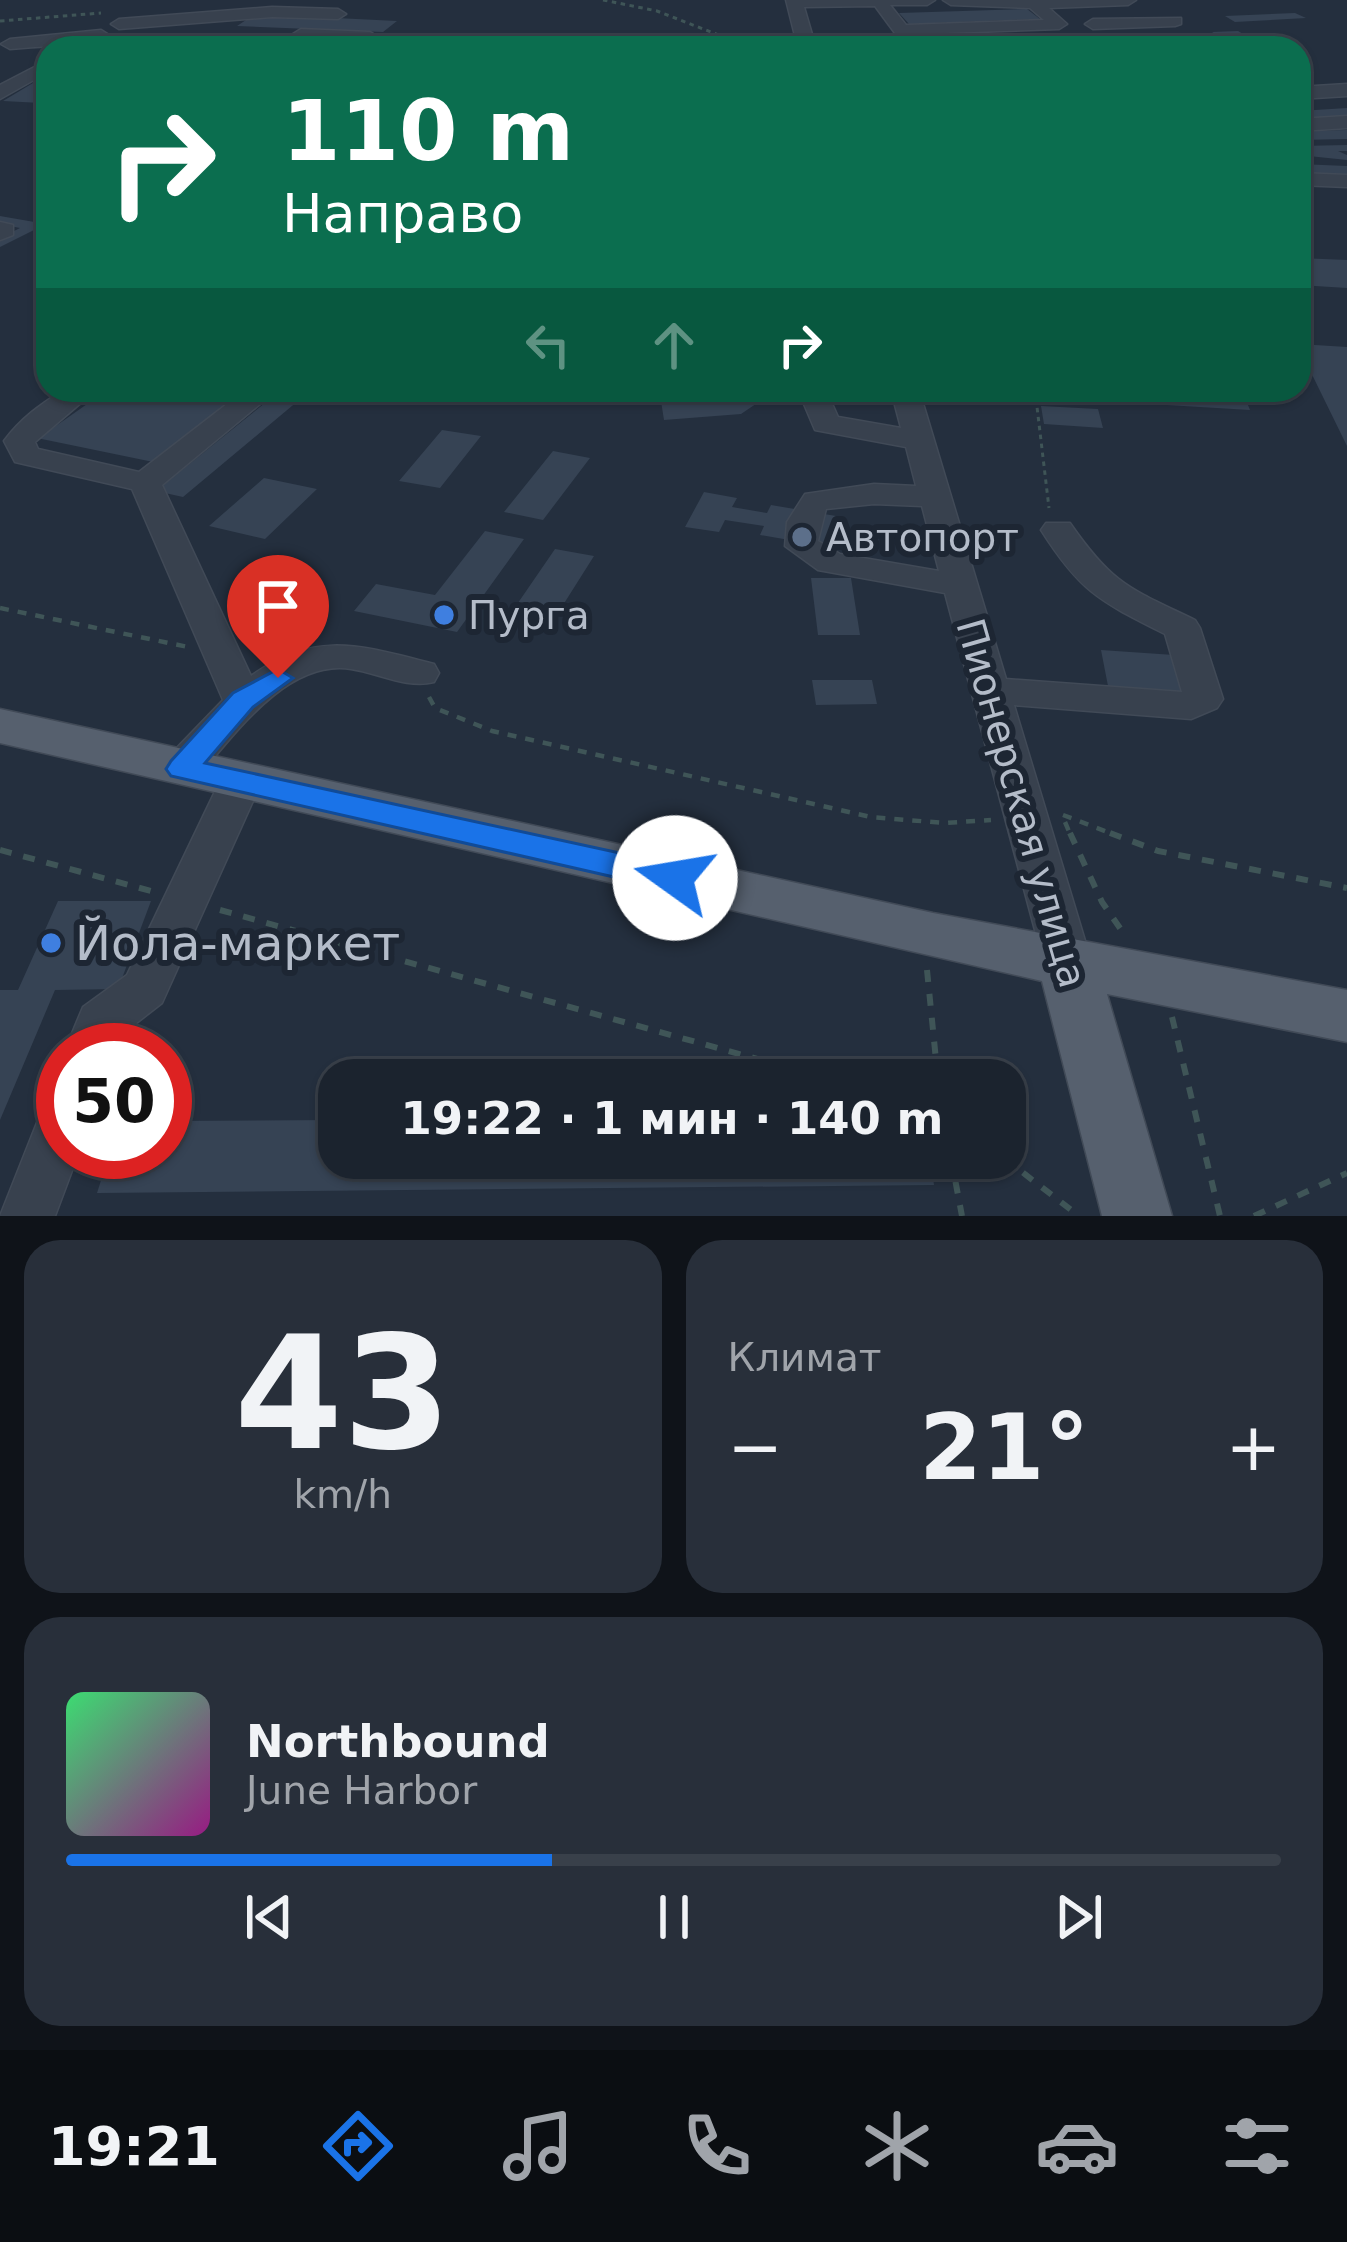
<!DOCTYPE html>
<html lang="ru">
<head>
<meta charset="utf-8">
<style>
  :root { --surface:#1b232e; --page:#282f3a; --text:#f1f3f6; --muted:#a0a4aa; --line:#39404a; --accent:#1a73e8 }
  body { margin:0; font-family:"DejaVu Sans",sans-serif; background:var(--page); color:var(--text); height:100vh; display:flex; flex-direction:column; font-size:45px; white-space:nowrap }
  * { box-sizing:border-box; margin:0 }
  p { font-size:39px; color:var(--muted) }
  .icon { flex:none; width:66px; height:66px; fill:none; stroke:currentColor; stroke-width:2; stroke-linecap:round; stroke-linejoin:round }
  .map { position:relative; height:1216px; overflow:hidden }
  .drawer { display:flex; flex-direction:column; gap:24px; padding:24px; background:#0f1319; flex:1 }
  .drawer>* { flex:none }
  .hud { position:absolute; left:36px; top:36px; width:1275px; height:366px; border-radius:36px; box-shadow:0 3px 9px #0004,0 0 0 3px var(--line); background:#0b6e4f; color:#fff; overflow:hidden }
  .speed { position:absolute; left:36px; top:1023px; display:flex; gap:24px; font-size:60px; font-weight:700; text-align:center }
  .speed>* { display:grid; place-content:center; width:156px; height:156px; border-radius:50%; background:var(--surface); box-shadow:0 3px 9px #0004,0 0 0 3px var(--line); line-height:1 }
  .speed .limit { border:18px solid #d22; background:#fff; color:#111 }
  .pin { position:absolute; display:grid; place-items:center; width:102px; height:102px; color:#fff; margin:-123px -51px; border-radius:50% 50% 50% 0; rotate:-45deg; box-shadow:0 0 12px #0007 }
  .pin .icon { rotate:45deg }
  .me { position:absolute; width:132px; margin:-66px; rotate:283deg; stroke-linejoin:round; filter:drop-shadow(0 0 9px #0008) }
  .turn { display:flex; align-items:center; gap:42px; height:252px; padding:0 48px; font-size:54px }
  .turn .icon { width:156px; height:156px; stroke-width:2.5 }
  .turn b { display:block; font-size:84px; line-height:102px }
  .lanes { display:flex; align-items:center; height:114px; padding:0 48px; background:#0003; justify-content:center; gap:60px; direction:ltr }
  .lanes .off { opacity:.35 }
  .big { font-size:90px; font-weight:700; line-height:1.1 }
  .drawer .widget { flex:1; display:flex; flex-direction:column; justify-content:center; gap:18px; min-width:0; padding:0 42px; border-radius:36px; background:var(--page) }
  .drawer .dial { align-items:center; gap:0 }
  .dial b { font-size:156px; line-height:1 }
  .song { display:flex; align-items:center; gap:36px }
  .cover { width:144px; height:144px; border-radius:18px; background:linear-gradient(135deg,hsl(140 70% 55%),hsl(310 70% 35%)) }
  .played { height:12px; border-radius:6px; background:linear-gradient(90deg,var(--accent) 40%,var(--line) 40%) }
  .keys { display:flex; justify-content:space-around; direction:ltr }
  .heat { display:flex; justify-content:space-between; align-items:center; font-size:66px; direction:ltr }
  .drawer .tiles { flex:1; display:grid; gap:24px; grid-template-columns:1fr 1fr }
  .widget:last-child { grid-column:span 2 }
  .trip { position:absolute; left:318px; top:1059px; width:708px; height:120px; border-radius:36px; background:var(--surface); box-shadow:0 3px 9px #0004,0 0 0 3px var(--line); font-weight:700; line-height:120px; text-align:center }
  .menu { display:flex; height:192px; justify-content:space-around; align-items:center; background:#0b0e12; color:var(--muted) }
  .menu .icon { width:84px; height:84px }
  .menu .active { color:var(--accent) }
  .menu b { font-size:54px; color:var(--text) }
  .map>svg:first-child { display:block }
</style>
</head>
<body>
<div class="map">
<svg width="1347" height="1216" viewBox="0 0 1347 1216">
  <rect width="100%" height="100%" fill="#242f3e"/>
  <path fill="#364354" d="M1027 9 1040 19 909 24 899 13Z
    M1295 13 1306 18 1235 22 1225 16Z
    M255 14 397 21 383 32 237 26Z
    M1238 31 1267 48H1238L1212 32Z
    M1194 33 1217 48H1186L1165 34Z
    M1154 35 1173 48H1124L1109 37Z
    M48 74V99L41 103 3 101Z
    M1347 108V118L1299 119V111Z
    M1347 130V139L1299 140V131Z
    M1347 145V151H1338L1347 155V160L1299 155V146Z
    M1299 164 1347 166V176L1299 174Z
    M0 216 46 224 0 247V238L20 228 0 224Z
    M1299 258 1347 260V288L1299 285Z
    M1299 344 1347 347V446L1299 348Z
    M107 390H246L163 464 32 437 46 427 53 428Z
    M281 390H311L183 497 156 491Z
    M727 390H768L769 395 741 414 664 420 661 401 727 396Z
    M1097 390H1242L1250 410 1100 401Z
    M1041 406 1098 409 1103 428 1044 424Z
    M442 430 481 436 440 488 399 481Z
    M553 451 590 458 543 520 504 512Z
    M264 478 317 489 265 539 209 526Z
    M704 492 737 498 732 507 767 513 771 505 836 516 824 546 760 535 764 526 725 520 719 532 685 527Z
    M485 531 524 539 457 632 354 611 376 584 435 595Z
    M555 549 594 556 551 624 509 616Z
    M811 578H851L860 635H818Z
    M1101 650 1174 655 1184 692 1108 686Z
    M812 680H872L877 704 816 705Z
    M58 901H151L118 989 55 990 0 1120V990H18Z
    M339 1120V1158H930L934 1185 97 1193 110 1152H165V1121Z"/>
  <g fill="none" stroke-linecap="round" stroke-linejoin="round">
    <g stroke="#414a57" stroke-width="3">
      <path id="minor" d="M786 0H935L927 5H890L906 25 1044 20 1030 8 951 5 943 0H1136L1128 5 1049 8 1067 24 1059 29 913 34 924 48H906L875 6 804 7 816 48H798Z
        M272 7 338 9 346 14 338 19 272 17 119 29 111 24 119 19Z
        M1181 18V24L1175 26 1093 29 1085 24 1093 19Z
        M301 29 370 32 378 37 370 42 295 38 293 34Z
        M101 30 109 35 278 43 287 48C194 48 102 40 10 49L1 44 10 39Z
        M48 60V72L0 99V85Z
        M1347 84V96L1299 99V87Z
        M1347 116V128L1299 131V119Z
        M1299 173 1347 175V187L1299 185Z
        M0 222 13 225V235L0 240Z
        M63 390H96L35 442 38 449 139 472 245 390H277L162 485 251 676C316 629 362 646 434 664L439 673 434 682C407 689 378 673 351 669 287 659 234 735 197 778L182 782 167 778 161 768 167 758 223 700 132 489 15 462 4 441C21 418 40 405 63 390Z
        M798 390H826L838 417 901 428 891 390H919L1006 679 1182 692 1165 634C1100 601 1081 593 1041 530L1046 523H1070C1113 585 1129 588 1195 620L1200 628 1223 699 1217 708 1191 719 1014 705 1092 964 1085 978 1068 983 1051 978 1044 964 945 593 818 570 785 546 787 522 805 494 874 484 916 486 906 447 815 430ZM874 504 922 506 939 571 840 554 818 541 826 509Z
        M1060 390H1092L1078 399 1064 396Z
        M241 766 256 771 262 781 162 1003 121 1035 115 1050H65L83 1007 127 975 220 781 226 771Z
        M63 1098V1152H79L55 1216H0L44 1105Z"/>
    </g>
    <g stroke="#414a57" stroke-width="3">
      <path id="major" d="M0 709 933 913 1347 990V1042L1107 994 1172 1216H1102L1042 981 0 743Z"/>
    </g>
    <path stroke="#3f5557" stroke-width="3" stroke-dasharray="4.5 4.5" stroke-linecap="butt" d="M603 0 657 11 752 48
      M0 21 101 13
      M1035 390 1049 508"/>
    <path stroke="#3f5557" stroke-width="4.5" stroke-dasharray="9 9" stroke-linecap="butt" d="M0 608 188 647
      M429 697 435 708 492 731 871 817 944 823 991 820
      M1063 815 1118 836
      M1065 822 1071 836"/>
    <path stroke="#3f5557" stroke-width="6" stroke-dasharray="12 12" stroke-linecap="butt" d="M1070 833 1102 902 1124 934
      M1110 833 1158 851 1347 888
      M0 850 151 891
      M220 910 833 1080
      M927 970 938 1080
      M1172 1017 1220 1216
      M951 1158 962 1216
      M1004 1158 1079 1216
      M1254 1216 1347 1173"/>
    <use href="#minor" fill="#38414e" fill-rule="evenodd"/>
    <use href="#major" fill="#56606e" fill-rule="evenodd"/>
  </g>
  <path fill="#1a73e8" stroke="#114b97" stroke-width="3" d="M278 669 293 678 253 707 205 763 675 865 687 869 692 878 687 887 675 891 171 776 166 769 171 761 233 693Z"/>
  <circle fill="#5c6f8a" stroke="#1d2633" stroke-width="4.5" cx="802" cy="537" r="12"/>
  <g fill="#3f7fe0" stroke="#1d2633" stroke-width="4.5">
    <circle cx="444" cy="615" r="12"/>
    <circle cx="51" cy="943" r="12"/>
  </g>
  <g text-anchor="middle" stroke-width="12" stroke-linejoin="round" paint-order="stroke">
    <g font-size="39" fill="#b4bcc9" stroke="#1d2633" text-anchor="start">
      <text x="826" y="551">Автопорт</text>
      <text x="468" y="629">Пурга</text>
    </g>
    <g font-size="39" fill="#b4bcc9" stroke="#1d2633">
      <text transform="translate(1022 803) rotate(74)" y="14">Пионерская улица</text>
    </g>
    <g font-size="48" fill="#b4bcc9" stroke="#1d2633" text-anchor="start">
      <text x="75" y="960">Йола-маркет</text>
    </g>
  </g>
</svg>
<div class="speed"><div class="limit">50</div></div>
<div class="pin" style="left:278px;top:678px;background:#d93025"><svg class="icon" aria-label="arrive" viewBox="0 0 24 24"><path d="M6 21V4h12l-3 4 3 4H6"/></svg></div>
<svg class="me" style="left:675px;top:878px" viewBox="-20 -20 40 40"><circle r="19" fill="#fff"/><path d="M0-13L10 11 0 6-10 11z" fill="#1a73e8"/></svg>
<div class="trip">19:22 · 1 мин · 140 m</div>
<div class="hud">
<div class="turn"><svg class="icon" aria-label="right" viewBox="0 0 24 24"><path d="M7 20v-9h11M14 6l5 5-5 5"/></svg><div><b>110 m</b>Направо</div></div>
<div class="lanes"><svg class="icon off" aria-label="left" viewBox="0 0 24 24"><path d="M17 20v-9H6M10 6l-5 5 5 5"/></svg><svg class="icon off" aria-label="ahead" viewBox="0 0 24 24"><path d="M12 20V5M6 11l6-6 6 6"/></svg><svg class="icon" aria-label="right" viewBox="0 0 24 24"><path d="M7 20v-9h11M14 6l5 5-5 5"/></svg></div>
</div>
</div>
<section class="drawer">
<div class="tiles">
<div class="widget dial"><b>43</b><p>km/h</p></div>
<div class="widget"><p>Климат</p>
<div class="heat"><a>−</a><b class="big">21°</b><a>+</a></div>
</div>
<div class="widget">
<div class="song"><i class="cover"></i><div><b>Northbound</b><p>June Harbor</p></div></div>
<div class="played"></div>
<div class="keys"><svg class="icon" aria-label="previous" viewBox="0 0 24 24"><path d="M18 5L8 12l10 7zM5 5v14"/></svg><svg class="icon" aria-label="pause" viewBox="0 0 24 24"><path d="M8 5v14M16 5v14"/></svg><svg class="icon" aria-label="next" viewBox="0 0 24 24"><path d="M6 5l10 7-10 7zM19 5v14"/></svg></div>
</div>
</div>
</section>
<nav class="menu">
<b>19:21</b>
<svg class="icon active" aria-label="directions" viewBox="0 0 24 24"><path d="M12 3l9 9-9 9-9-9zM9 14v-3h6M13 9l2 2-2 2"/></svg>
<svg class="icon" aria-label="music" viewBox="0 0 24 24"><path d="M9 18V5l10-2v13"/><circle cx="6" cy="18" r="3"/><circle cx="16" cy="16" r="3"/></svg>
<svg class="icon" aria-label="phone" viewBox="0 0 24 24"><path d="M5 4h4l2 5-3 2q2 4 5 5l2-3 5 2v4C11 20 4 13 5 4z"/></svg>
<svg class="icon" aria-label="climate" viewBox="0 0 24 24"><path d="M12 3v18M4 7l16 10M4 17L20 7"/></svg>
<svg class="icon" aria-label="car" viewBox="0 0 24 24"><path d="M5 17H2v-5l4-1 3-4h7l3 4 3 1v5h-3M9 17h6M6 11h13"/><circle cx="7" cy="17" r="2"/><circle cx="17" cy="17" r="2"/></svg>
<svg class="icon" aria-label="filters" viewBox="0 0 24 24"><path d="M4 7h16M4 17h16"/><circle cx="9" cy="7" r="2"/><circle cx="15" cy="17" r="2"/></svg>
</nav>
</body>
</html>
